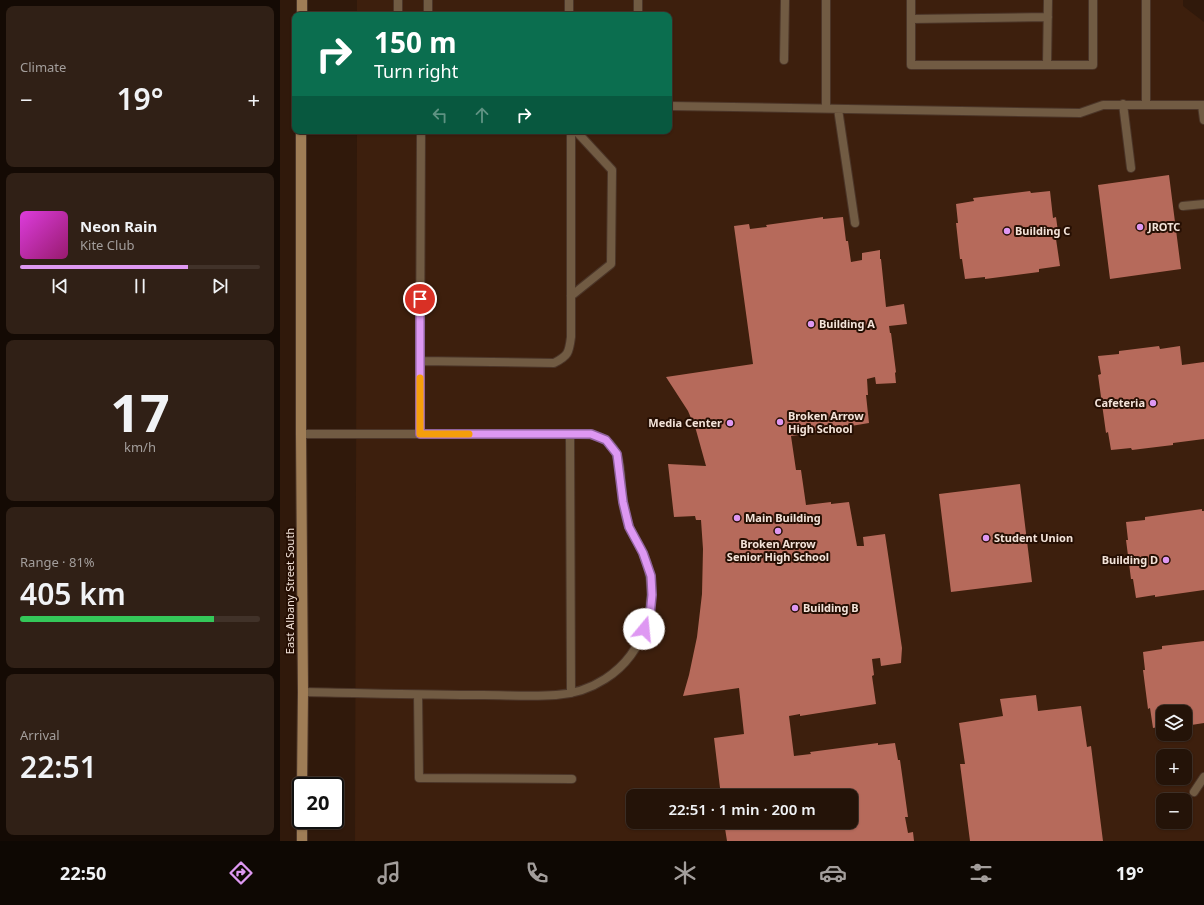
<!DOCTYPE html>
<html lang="en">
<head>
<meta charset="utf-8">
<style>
  :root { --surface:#241308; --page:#302016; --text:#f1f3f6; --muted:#a39e9c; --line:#413229; --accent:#de98f2 }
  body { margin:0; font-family:"Noto Sans",sans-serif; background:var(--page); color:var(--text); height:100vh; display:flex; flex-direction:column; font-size:15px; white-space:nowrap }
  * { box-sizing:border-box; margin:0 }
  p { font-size:13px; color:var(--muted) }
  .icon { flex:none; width:22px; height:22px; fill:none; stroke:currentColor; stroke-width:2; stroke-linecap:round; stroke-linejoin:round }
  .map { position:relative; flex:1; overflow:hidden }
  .sheet { display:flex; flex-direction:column; gap:6px; padding:6px; background:#140a04; width:280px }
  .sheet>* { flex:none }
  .banner { position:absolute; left:12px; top:12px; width:380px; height:122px; border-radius:8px; box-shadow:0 1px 3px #0004,0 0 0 1px var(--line); background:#0b6e4f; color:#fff; overflow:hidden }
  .buttons { position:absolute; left:876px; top:705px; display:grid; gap:8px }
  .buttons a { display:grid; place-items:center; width:36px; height:36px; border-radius:8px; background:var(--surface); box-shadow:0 1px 3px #0004,0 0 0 1px var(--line); font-size:20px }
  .speed { position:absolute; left:12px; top:777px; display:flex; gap:8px; font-size:20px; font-weight:700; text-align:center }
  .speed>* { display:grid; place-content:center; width:52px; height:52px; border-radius:50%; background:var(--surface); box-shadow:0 1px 3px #0004,0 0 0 1px var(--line); line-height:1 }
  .speed .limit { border:2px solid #111; border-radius:6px; background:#fff; color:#111 }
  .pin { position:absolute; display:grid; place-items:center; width:34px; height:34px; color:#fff; margin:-17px; border:2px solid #fff; border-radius:50%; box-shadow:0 1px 4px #0007 }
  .me { position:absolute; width:44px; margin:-22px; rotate:17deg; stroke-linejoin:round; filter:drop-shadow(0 0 3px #0008) }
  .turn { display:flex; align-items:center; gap:14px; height:84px; padding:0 16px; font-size:18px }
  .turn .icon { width:52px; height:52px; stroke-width:2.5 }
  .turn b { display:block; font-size:28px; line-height:34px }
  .lanes { display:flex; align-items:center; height:38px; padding:0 16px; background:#0003; justify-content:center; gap:20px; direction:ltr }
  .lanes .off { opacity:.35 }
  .big { font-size:30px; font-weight:600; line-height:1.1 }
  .sheet .tile { flex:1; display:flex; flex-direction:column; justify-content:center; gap:6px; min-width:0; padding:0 14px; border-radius:8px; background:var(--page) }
  .sheet .dial { align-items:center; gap:0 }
  .dial b { font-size:52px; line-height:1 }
  .song { display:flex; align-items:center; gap:12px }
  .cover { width:48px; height:48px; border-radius:6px; background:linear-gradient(135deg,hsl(300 70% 55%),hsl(320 70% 35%)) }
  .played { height:4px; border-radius:2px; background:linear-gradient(90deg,var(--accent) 70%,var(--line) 70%) }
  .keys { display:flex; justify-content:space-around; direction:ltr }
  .heat { display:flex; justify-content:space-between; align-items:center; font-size:22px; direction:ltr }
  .charge { height:6px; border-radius:3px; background:linear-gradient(90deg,#34c759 81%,var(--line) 0) }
  .trip { position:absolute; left:346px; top:789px; width:232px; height:40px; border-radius:8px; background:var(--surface); box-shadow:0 1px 3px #0004,0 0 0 1px var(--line); font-weight:600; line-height:40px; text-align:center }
  .dock { display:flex; height:64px; justify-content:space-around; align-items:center; background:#0e0803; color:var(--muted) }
  .dock .icon { width:28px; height:28px }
  .dock .active { color:var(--accent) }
  .dock b { font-size:18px; color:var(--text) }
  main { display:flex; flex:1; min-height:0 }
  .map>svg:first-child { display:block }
</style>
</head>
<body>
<main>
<section class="sheet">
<div class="tile"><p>Climate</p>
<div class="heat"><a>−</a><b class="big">19°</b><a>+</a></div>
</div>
<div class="tile">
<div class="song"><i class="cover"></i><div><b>Neon Rain</b><p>Kite Club</p></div></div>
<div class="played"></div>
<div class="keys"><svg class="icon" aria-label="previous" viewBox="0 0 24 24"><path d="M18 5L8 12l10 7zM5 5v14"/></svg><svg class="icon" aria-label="pause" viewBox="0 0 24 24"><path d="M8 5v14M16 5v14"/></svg><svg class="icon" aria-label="next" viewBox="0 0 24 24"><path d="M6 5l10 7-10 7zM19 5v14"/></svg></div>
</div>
<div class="tile dial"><b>17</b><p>km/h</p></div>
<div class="tile"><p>Range · 81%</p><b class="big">405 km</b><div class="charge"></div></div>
<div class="tile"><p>Arrival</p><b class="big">22:51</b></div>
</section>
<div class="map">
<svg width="924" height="841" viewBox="0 0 924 841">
  <rect width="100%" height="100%" fill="#30190b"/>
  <path fill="#3d1f0d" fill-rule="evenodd" d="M77 0H903V6L924 22V841H75L77 131H389V15H77ZM883 712H905V734H883ZM883 756H905V778H883ZM353 796H571V822H353ZM883 800H905V822H883Z"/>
  <path fill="#b66a5b" d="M889 175 901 269 830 279 818 185Z
    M750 191 751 193 770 191 773 218 776 217 779 239H776L780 266 759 269V272L705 279V277L685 279 682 259H680L676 223H678L676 204 694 201 693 198Z
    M543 217V219L563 217 566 241H568L571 262 582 260V253L600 250V259H601L606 307 624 304 627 324 609 326 610 333H611L616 372 615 373 616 383 596 384 595 377 587 379 588 395H586L589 423 571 426V428L511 436 516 470H521L526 505 551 502V504L569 502 577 546H584L583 537 605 534 622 648 621 663 601 666 600 658 592 659 594 675 592 676 596 704 520 716V714L509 716 514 756 531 754 530 752 598 743V745L615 743 618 760H620L628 817H625L628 833 633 832 634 841H447L444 822H571V796H441L434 738 464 734 459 688 403 696 409 675 417 637 422 594 423 549 421 520H416L415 516 394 517 388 464 426 466 416 430 408 411 386 377 473 364 454 226 469 224 470 229 487 227 486 225Z
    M879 346 880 349 900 346 902 365 924 362V439L893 443V445L852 450 851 448 831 450 828 432 826 433 818 375 821 374 818 356 839 354V351Z
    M740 484 752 582 671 592 659 494Z
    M922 509V511H924V590L875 597V595L856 598 853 579H851L846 540H848L846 522 865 520V517Z
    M924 641V723L905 726V712H883V726L873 728 870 708 868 709 863 670H865L863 652 882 649V646Z
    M756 695 758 711 801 706 807 747 811 746 823 841H690L680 764H685L679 723 723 716 720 699Z"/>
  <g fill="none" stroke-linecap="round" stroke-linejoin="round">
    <g stroke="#4b3528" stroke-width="10">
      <path id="lane" d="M118 0V15
        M148 0V15
        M289 0V15
        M546 0V108
        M631 0V65H767
        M768 0 767 65H813V0
        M358 15V0
        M631 19 768 17
        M504 60 505 0
        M843 104 851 168
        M866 105V0
        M922 105 924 120
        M389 106 800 113 823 105H924
        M558 109 575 223
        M903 206 924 204
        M291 296 331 264 332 170 296 131
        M140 361 141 131
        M21 434H290L291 693
        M140 434V361L274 363C288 356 289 353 291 337V131
        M23 692C83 693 143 695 203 695 227 695 252 697 276 695 293 694 311 688 325 679 366 653 382 597 363 553 359 544 354 537 350 529 347 521 344 510 343 502 339 482 345 453 325 440 315 433 301 434 290 434
        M138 695 139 778 292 779
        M914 792 924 777"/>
    </g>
    <g stroke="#4b3528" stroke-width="12">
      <path id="secondary" d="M22 15V0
        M21 131V434L23 692 22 786
        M22 820V841"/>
    </g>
    <use href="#lane" stroke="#715b43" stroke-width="8"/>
    <use href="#secondary" stroke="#9f7d56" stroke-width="10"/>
  </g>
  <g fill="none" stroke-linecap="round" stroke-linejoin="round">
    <g stroke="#90639d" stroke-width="10">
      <path id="route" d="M140 299V434H311L326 440 337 454 343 502 349 527 363 553 371 576 372 595 370 615 364 629"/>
    </g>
    <use href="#route" stroke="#de98f2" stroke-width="7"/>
    <path stroke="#f59e0b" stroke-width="7" d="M140 378V434H189"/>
  </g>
  <g fill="#de98f2" stroke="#260f03" stroke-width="1.5">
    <circle cx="860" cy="227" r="4"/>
    <circle cx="727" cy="231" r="4"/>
    <circle cx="531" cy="324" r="4"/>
    <circle cx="873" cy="403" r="4"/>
    <circle cx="500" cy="422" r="4"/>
    <circle cx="450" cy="423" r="4"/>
    <circle cx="457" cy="518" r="4"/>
    <circle cx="498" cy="531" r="4"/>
    <circle cx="706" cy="538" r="4"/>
    <circle cx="886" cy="560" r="4"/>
    <circle cx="515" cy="608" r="4"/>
  </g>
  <g text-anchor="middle" stroke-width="4" stroke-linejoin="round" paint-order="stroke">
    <g font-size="11" font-weight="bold" fill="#f3e3d9" stroke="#260f03" text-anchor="start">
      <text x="868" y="231">JROTC</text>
      <text x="735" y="235">Building C</text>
      <text x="539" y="328">Building A</text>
      <text x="865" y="407" text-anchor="end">Cafeteria</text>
      <text x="508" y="420">Broken Arrow<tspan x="508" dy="13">High School</tspan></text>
      <text x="442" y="427" text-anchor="end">Media Center</text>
      <text x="465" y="522">Main Building</text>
      <text x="714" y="542">Student Union</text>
      <text x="498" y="548" text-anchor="middle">Broken Arrow<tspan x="498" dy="13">Senior High School</tspan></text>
      <text x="878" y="564" text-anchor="end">Building D</text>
      <text x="523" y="612">Building B</text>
    </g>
    <g font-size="11" fill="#f3e3d9" stroke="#260f03">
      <text transform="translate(10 591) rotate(-90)" y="4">East Albany Street South</text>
    </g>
  </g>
</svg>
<div class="buttons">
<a><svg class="icon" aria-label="layers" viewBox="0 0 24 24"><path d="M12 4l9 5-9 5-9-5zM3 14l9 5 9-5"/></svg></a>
<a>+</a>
<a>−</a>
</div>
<div class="speed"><div class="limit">20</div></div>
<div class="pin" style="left:140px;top:299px;background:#d93025"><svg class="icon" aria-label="arrive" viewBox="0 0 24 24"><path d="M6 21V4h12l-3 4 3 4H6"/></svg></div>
<svg class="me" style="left:364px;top:629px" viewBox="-20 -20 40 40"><circle r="19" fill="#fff"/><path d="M0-13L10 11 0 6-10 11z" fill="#de98f2"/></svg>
<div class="trip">22:51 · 1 min · 200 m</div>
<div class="banner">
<div class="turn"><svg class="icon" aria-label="right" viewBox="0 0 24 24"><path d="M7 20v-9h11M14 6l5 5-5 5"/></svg><div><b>150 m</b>Turn right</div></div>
<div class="lanes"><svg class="icon off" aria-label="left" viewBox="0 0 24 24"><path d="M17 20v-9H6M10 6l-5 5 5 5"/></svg><svg class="icon off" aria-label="ahead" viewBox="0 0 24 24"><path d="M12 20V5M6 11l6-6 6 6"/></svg><svg class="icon" aria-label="right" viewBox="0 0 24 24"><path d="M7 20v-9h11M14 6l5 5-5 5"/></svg></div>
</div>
</div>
</main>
<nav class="dock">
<b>22:50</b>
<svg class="icon active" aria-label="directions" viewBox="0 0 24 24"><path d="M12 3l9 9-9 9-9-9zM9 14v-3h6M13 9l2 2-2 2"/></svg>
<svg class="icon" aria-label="music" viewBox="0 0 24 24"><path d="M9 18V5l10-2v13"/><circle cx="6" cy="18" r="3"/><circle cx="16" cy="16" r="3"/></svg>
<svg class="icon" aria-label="phone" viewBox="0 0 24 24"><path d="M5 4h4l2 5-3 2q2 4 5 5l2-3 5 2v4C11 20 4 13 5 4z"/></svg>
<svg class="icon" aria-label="climate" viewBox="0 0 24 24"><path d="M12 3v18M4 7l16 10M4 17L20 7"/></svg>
<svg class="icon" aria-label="car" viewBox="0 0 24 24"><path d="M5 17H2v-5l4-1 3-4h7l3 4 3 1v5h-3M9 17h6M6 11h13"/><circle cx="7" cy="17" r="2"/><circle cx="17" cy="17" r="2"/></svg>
<svg class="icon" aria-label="filters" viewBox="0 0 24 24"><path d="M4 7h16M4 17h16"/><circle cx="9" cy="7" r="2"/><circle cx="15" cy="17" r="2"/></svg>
<b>19°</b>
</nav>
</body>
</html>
